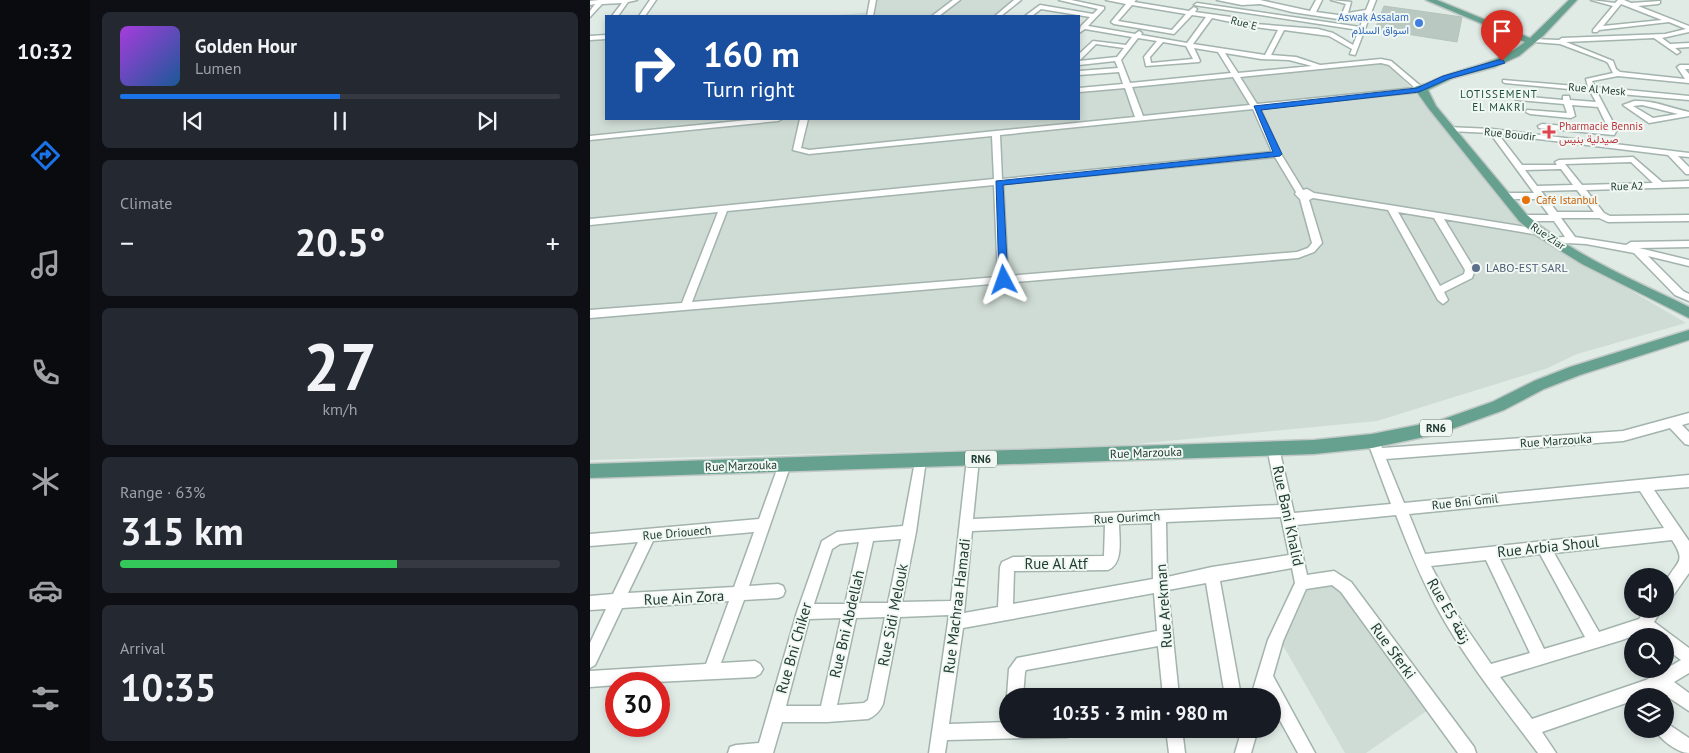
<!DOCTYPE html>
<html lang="en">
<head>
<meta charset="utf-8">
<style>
  :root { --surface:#171b24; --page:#242831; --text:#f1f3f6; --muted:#9ea1a6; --line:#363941; --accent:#1a73e8 }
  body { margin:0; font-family:"PT Sans",Vazirmatn,sans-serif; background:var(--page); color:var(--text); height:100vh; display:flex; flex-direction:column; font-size:19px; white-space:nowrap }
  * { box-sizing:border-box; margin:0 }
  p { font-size:16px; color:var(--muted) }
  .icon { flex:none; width:28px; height:28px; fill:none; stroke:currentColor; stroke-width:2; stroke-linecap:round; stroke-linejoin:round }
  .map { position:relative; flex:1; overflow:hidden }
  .sheet { display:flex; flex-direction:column; gap:12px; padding:12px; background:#0d0f14; width:500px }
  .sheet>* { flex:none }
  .hud { position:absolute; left:15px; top:15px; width:475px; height:105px; border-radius:0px; box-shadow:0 2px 8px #0003; background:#1a4fa0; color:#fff; overflow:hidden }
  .controls { position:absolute; left:1034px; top:568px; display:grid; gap:10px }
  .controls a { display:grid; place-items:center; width:50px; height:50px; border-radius:50%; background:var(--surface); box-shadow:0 2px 8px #0003; font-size:25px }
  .speed { position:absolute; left:15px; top:672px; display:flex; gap:10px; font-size:25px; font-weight:700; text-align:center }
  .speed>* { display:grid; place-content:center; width:65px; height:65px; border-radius:50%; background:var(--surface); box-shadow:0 2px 8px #0003; line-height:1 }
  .speed .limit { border:8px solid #d22; background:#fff; color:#111 }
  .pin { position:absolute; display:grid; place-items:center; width:42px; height:42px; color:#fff; margin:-51px -21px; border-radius:50% 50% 50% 0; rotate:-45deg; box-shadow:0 0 5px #0007 }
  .pin .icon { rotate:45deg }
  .me { position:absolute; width:55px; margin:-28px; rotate:356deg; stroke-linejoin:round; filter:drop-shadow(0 0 4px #0008) }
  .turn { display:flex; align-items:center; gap:18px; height:105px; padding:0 15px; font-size:22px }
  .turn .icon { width:65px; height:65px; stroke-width:2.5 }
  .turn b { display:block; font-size:35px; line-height:42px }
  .big { font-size:38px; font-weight:600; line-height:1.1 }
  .sheet .widget { flex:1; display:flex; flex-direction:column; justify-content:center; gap:8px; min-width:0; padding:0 18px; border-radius:8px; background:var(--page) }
  .sheet .dial { align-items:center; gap:0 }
  .dial b { font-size:65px; line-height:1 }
  .song { display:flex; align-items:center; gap:15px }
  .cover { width:60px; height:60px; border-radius:8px; background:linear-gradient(135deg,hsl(280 70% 55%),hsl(210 70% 35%)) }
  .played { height:5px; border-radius:2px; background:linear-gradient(90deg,var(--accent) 50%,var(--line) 50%) }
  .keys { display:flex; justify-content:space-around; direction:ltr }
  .heat { display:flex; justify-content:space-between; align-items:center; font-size:28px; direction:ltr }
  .charge { height:8px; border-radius:4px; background:linear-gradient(90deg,#34c759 63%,var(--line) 0) }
  .trip { position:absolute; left:409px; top:688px; width:282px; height:50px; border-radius:25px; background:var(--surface); box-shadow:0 2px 8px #0003; font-weight:600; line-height:50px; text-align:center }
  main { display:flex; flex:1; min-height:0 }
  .tabs { display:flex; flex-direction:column; width:90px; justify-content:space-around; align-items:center; background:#090b0e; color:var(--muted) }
  .tabs .icon { width:35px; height:35px }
  .tabs .current { color:var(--accent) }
  .tabs b { font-size:22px; color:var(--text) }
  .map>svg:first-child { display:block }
</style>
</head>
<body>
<main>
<nav class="tabs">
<b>10:32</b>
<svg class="icon current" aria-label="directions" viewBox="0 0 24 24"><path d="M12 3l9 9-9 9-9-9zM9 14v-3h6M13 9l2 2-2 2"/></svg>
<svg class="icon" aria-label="music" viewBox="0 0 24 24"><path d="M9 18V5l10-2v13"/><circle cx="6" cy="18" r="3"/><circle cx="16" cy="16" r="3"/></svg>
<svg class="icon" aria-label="phone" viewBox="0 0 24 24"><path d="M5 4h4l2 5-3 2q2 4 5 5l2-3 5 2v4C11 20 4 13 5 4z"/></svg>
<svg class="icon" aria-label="climate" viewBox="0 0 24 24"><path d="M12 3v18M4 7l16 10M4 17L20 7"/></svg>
<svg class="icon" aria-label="car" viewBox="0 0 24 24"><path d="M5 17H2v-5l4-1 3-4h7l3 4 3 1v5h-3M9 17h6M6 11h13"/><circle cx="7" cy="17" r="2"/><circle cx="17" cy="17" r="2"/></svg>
<svg class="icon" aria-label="filters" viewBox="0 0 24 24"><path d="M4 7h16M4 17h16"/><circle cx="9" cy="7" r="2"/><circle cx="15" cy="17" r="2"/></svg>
</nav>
<section class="sheet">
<div class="widget">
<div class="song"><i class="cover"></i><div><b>Golden Hour</b><p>Lumen</p></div></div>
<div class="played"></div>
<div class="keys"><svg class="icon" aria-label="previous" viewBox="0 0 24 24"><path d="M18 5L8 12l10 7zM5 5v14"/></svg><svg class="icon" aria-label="pause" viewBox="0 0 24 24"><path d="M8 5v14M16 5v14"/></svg><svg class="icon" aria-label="next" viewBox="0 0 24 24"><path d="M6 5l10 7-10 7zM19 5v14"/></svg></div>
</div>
<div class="widget"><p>Climate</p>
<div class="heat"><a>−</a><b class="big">20.5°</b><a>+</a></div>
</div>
<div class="widget dial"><b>27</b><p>km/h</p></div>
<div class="widget"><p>Range · 63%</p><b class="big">315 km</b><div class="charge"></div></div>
<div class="widget"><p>Arrival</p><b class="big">10:35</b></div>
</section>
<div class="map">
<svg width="1099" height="753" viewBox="0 0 1099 753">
  <rect width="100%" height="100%" fill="#e0ebe6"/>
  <path fill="#cfdbd5" d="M287 0H422L403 16H234L285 12Z
    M16 34V119H489V93L796 62 825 92 950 237 1096 323 987 354 958 368 787 421 525 446 0 460V35Z
    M744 582 838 710 776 753H755L688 637 717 586Z"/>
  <path fill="#b9c9c1" stroke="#b3c5bc" d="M794 6 872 17 867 42 785 29Z"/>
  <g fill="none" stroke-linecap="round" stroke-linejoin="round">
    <g stroke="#a3b3ad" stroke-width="3">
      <path id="minor" d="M9 0H47L38 2 28 16H22L32 3 12 4 0 17V11L5 4 0 5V1Z
        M60 0H66L55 16H49Z
        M280 0H286L283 16H277Z
        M363 0H370L349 16H342Z
        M424 0H431L411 16H405Z
        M469 0H481L514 7V9L498 26 545 34 549 31 552 33 551 35 597 43 616 17 602 15 584 34 524 24 521 22 536 4 516 0H546L544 2 599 11 604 7 607 9 605 12 641 17 665 24 728 29 743 33 763 45 769 30 604 5 607 3 770 27 775 14 748 19 702 12 670 4 652 5 627 0H670L720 11 726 0H732L726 12 748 15 752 14 756 4 741 0 761 2 758 13 776 10 780 0H786L765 55 760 54 762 49 739 36 694 30 681 55 706 57 730 65 791 59 801 61 833 88 832 92H829L670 108 691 154 713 190 717 189 724 193 949 229 954 232 949 235 854 219 885 270 882 278 854 292 858 300 853 304 848 300 798 210 723 198 719 200 732 243 724 252 708 258 0 318V310L92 303 128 212 0 225V219L404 179 402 136 219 154 203 150 210 119H218L211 148 219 150 545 117 535 88 489 92V88L533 84 529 72 489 75V71L528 68 525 61 489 65V61L527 57 534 48 506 44 491 59 489 60V54L503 41 536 45 542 37 495 29 489 33 491 26 500 17 451 9 442 16H435L450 5 503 14 508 9ZM542 5 596 14 582 30 528 21ZM622 18 665 27 688 30 675 55 603 44ZM548 38 567 41 554 57 556 66 609 62 610 61 604 48 628 52 641 73 540 83 531 60ZM573 42 596 46 603 59 561 63 560 57ZM635 53 671 59 699 60 722 66 648 73ZM791 63 799 65 825 88 667 104 650 77ZM643 77 660 105 553 116 542 87ZM663 109 682 152 412 179 410 135ZM685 157 706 192 705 194 710 199 722 243 718 248 707 252 418 276 413 184ZM404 185 408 277 102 302 137 211ZM808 212 844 218 875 270 874 274 850 286Z
        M1001 0 1025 3 1028 0H1034L1041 3 1070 1V3L1068 4 1048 6 1099 26V32L1072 38 1080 44 1099 43V47L1085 48 1090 52 1087 54 1064 38 976 42 1023 61 1026 69 1030 72 1095 79 1087 67 1090 65H1099V69H1095L1099 74V83L1028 76 1002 81 1005 87 1099 96V100L1007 92 1027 130 1024 135 949 128 948 126 952 124 1019 130 1008 107 982 105 985 116 981 118 940 114 936 112 937 110 977 113 974 104 927 100 923 98 927 96 973 100V96H979L980 100 1006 102 1000 91 915 83 913 82V80L998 87 996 79 1023 73 1018 63 1015 61 970 44 944 42 941 40 942 39 969 40 972 38 1075 34 1096 29 1079 22 1009 30 1007 32H1003V30L1023 6ZM1031 4 1072 20 1013 26Z
        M16 35V39L0 40V36Z
        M1044 101C1064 100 1080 108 1099 112V116L1059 123 1033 105ZM1052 105 1088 114 1063 118 1043 106Z
        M168 119H192L188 121 0 140V136Z
        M857 127 902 129 1099 153V157L1088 156 1099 167V174H1096L1078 155 908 134 932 165H967L965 162 969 160 1043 157 1072 182 1099 181V187L996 190 1014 213 1020 216 1099 215V221L1018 222 1009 218H971L985 237 1036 245 1041 242 1099 241V247L1049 248 1099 260V266L1058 256 1093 291 1099 294V301L1085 295 1044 253 996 244 958 242V238L975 237 964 221H933L929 218 933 215H959L947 199H915L911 196 915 193H944L900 133 860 131 856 129ZM1041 162 1063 183 992 185 975 164ZM971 169 983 185 947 186 935 170ZM987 190 1004 212H967L951 191Z
        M1099 413V423L1092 425 1099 432V445L1095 444 1080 428 1033 441 796 459 814 503 1099 475V487L1064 490 1099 541V573L1080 600 1075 602C1075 596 1073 587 1076 582 1085 561 1098 564 1082 540L964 553 1009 632 1049 619 1056 609H1072L1064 622 1099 648V673L1084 682 1099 693V711L1069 691 1056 696H1042V701L952 732 966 753H948C912 705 874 658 846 606 830 576 818 546 806 515L706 525 717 575 744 571 761 582 884 747 886 753H868L751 592 742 585 716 589 693 641 683 676 725 753H708L682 706V696H661L678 640 705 583 702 568 630 581 651 696H635L616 583 578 590 589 696H573L568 646 436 670 435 672 433 696H417L419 669 427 658 567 631 564 593 373 628 359 724 418 722V729H485L483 735 477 737 357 740 355 753H339L359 615 310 617 293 704C290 711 285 716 278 719L237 722H192L183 753H138L140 747 146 745 169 743 207 612 232 541 247 532 313 526 326 456 330 455 334 456 336 460 326 532 312 602 361 601 377 459 379 455 383 454 387 455 389 459 383 519 689 505 677 448 679 444 683 443 687 444 689 448 704 513 801 504 780 448 782 444 786 443 790 444 792 448 1033 431ZM1050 491 1074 528 835 554 819 514ZM691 517 699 555 622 567 577 577 576 522ZM562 523 563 579 423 604 424 571 518 570C534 563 529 538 529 524ZM515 525 514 556 423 557 412 562 410 567 408 607 374 613 382 531ZM311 539 298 603H269L283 541ZM269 542 255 604H224L242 549 250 544ZM950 554 995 637 954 649 910 559ZM896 560 940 653 901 664 868 616 841 566ZM295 617 278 700 274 703 247 705 266 618ZM251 618 231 706H196L219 619ZM1053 632 1059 636H1075V648L1091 660 1056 680 942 719 910 677 1032 640Z
        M195 459 199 460 201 464 159 586 188 584 193 586 195 591 193 596 188 598 154 600 131 663 165 661 170 664 173 669 170 674 165 677 26 684V685L0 687V671L116 664 139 601 32 608 5 665 0 668V643L16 609 0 610V596L23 594 48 542 0 546V534L169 519 189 464 191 460ZM164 532 144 587 38 593 63 541Z
        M1075 722 1099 738V753C1088 753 1069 739 1065 729H1075Z
        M576 729H592L595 753H579Z
        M652 729H668L661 753H645Z"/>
    </g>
    <g stroke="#c1c8c6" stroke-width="3">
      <path id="major" d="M836 0H847L940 38 979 0H987L953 36 929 56 905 67 863 78 838 90 846 106 937 215C984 256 1044 280 1099 307V318L992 264 945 235 929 221 839 109 824 88C828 84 833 86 838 83 870 67 906 66 935 42Z
        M1099 330V340L990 375 954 389 914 410 848 434 782 448 724 454 0 478V464L724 440 782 434 848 421 902 402 944 381 980 367Z"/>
    </g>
    <use href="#minor" fill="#fff" fill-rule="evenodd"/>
    <use href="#major" fill="#65a18e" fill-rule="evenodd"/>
  </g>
  <path fill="#1a73e8" stroke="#114b97" d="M912 59 915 63 858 79 829 92 671 110 692 154 690 156 413 185 418 280 414 283 409 280 406 181 683 152 664 106 827 88 853 76Z"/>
  <circle fill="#3f7fe0" stroke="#f1f8f4" stroke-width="2" cx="829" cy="23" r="5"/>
  <path fill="#e0444e" stroke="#f1f8f4" stroke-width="2" d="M956.5 124.5h5v5h5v5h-5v5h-5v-5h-5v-5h5z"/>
  <circle fill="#e8710a" stroke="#f1f8f4" stroke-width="2" cx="936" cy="200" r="5"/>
  <circle fill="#5c6f8a" stroke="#f1f8f4" stroke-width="2" cx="886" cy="268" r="5"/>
  <g text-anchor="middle" stroke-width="4" stroke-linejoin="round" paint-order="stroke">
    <g font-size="11" fill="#366cbe" stroke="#f1f8f4" text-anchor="end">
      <text x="819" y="21">Aswak Assalam<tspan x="819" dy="13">اسواق السلام</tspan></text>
    </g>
    <g font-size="11" fill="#213c33" stroke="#f1f8f4">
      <text transform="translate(654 23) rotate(15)" y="4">Rue E</text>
      <text transform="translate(1007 89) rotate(5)" y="4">Rue Al Mesk</text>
      <text transform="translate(920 134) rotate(6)" y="4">Rue Boudir</text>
      <text transform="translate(1037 186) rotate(-2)" y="4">Rue A2</text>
      <text transform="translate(958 236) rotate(34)" y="4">Rue Ziar</text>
    </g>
    <g font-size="11" letter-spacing="1" fill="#1d4e3f" stroke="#f1f8f4">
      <text x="909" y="98">LOTISSEMENT<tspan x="909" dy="13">EL MAKRI</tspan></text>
    </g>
    <g font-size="11" fill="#be3a42" stroke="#f1f8f4" text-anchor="start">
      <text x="969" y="130">Pharmacie Bennis<tspan x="969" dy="13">صيدلية بنيس</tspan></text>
    </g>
    <g font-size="11" fill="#c56008" stroke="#f1f8f4" text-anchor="start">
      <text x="946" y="204">Café Istanbul</text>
    </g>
    <g fill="#f1f8f4" stroke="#5f746d" stroke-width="1">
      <rect x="830" y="419.5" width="32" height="17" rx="4"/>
      <rect x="375" y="450.5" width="32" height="17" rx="4"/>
    </g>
    <g font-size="11" font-weight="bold" fill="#213c33">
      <text x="846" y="432">RN6</text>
      <text x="391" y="463">RN6</text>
    </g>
    <g font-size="12" fill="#4e5e75" stroke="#f1f8f4" text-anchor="start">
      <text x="896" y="272">LABO-EST SARL</text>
    </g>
    <g font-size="12" fill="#213c33" stroke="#f1f8f4">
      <text transform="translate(966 441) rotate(-4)" y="4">Rue Marzouka</text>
      <text transform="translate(556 453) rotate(-2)" y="4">Rue Marzouka</text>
      <text transform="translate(151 466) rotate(-2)" y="4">Rue Marzouka</text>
      <text transform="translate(875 502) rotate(-6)" y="4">Rue Bni Gmil</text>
      <text transform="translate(537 518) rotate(-3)" y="4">Rue Ourimch</text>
      <text transform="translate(87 533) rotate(-5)" y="4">Rue Driouech</text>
    </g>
    <g font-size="15" fill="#213c33" stroke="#f1f8f4">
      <text transform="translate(698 516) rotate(78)" y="5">Rue Bani Khalid</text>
      <text transform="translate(958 547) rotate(-6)" y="5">Rue Arbia Shoul</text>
      <text x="466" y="569">Rue Al Atf</text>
      <text transform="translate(94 598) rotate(-3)" y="5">Rue Ain Zora</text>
      <text transform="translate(367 606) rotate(-83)" y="5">Rue Machraa Hamadi</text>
      <text transform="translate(574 606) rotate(-94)" y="5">Rue Arekman</text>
      <text transform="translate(859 611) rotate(60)" y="5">Rue E5 زنقة</text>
      <text transform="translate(303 615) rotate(-79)" y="5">Rue Sidi Melouk</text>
      <text transform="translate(257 624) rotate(-77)" y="5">Rue Bni Abdellah</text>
      <text transform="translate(204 648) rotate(-74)" y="5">Rue Bni Chiker</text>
      <text transform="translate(803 651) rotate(54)" y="5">Rue Sferki</text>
    </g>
  </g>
</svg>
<div class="controls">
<a><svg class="icon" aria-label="sound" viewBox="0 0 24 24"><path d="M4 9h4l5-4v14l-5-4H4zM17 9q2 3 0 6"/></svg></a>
<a><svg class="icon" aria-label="search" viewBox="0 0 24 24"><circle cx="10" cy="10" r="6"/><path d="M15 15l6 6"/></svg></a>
<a><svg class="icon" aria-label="layers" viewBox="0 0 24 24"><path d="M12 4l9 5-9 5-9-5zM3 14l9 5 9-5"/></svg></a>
</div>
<div class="speed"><div class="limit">30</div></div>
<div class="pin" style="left:912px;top:61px;background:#d93025"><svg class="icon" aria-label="arrive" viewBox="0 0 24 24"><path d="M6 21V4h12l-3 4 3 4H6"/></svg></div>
<svg class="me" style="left:414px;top:280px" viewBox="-20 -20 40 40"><path d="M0-17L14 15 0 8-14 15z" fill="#1a73e8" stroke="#fff" stroke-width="4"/></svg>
<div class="trip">10:35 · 3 min · 980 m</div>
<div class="hud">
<div class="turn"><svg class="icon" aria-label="right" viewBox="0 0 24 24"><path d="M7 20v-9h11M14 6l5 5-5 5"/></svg><div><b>160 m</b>Turn right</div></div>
</div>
</div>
</main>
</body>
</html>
